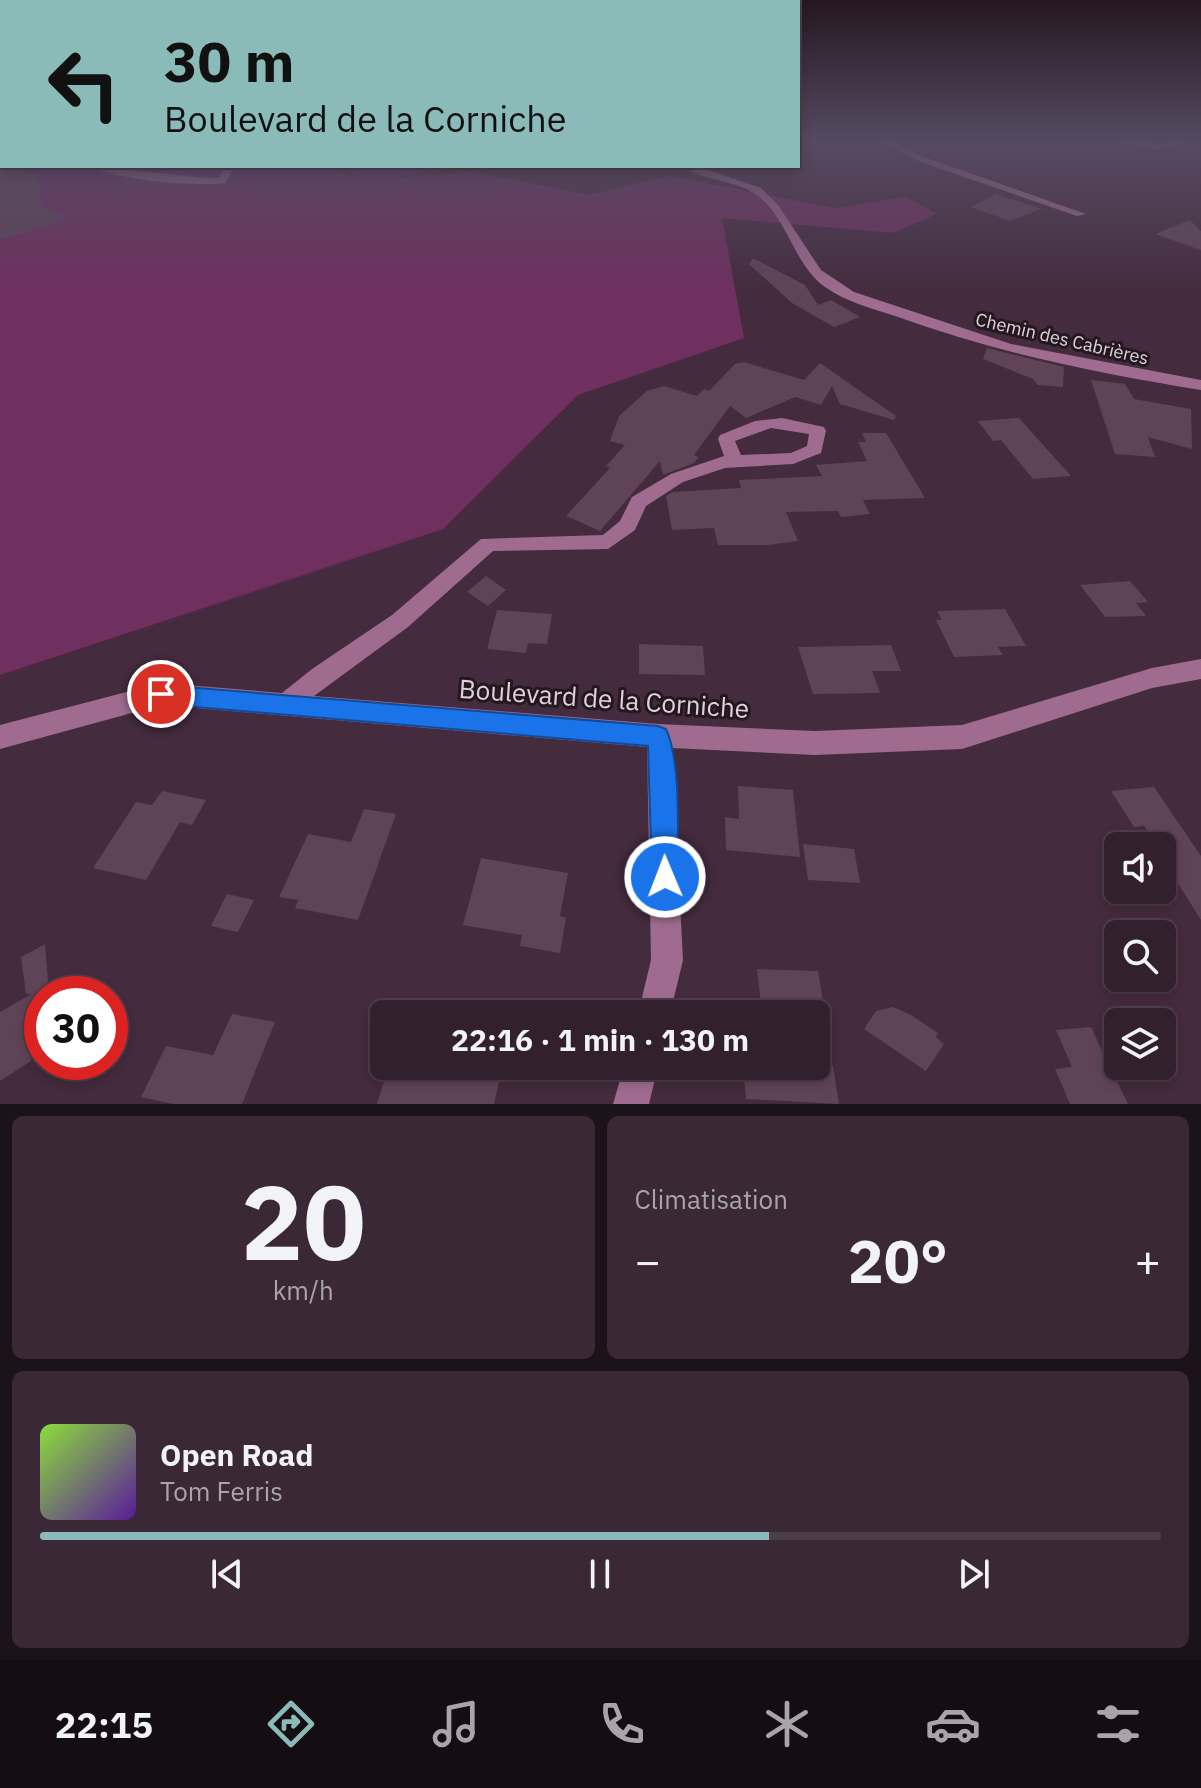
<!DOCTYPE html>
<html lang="fr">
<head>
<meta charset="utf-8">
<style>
  :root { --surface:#33202e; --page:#3b2836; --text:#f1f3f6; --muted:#a9a3aa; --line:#4e3e4a; --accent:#8bbbb9 }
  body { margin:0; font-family:"IBM Plex Sans",sans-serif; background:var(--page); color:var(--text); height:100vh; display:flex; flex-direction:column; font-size:30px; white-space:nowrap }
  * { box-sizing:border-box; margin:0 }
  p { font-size:26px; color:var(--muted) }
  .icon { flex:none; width:44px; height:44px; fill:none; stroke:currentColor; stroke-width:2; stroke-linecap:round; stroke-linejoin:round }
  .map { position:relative; height:1104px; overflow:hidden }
  .drawer { display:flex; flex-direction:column; gap:12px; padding:12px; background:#1c1219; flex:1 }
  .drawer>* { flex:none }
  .top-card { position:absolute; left:0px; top:0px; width:800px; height:168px; box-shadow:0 4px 12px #0003,0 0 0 2px var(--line); background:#8bbbb9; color:#111; overflow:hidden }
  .controls { position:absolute; left:1104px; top:832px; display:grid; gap:16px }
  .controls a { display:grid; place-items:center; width:72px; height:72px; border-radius:12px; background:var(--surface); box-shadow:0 4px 12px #0003,0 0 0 2px var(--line); font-size:40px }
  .speed { position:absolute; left:24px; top:976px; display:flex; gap:16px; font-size:40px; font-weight:700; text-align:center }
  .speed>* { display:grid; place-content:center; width:104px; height:104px; border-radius:50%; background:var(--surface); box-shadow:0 4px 12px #0003,0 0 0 2px var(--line); line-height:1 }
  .speed .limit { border:12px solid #d22; background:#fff; color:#111 }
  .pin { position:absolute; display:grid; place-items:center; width:68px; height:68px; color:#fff; margin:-34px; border:4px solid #fff; border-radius:50%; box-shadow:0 2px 8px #0007 }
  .me { position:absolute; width:88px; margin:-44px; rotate:359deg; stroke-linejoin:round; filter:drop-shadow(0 0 6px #0008) }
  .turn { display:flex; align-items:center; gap:28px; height:168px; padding:0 32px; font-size:36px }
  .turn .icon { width:104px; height:104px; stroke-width:2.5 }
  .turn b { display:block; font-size:56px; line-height:68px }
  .big { font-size:60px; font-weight:800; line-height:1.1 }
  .drawer .card { flex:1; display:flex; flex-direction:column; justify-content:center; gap:12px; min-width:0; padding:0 28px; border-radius:12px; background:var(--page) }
  .drawer .dial { align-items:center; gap:0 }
  .dial b { font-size:104px; line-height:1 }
  .song { display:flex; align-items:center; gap:24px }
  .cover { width:96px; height:96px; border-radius:12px; background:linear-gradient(135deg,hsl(90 70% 55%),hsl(270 70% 35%)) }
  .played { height:8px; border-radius:4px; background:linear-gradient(90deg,var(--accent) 65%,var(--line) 65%) }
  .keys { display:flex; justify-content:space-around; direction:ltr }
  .heat { display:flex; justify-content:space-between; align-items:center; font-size:44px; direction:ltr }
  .drawer .tiles { flex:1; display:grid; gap:12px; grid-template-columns:1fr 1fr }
  .card:last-child { grid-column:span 2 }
  .trip { position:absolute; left:370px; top:1000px; width:460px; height:80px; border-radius:12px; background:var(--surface); box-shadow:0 4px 12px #0003,0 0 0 2px var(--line); font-weight:800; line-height:80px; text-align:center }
  .menu { display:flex; height:128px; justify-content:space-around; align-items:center; background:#140d12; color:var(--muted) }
  .menu .icon { width:56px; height:56px }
  .menu .selected { color:var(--accent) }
  .menu b { font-size:36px; color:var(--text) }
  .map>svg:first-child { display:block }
</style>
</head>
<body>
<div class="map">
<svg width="1201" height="1104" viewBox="0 0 1201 1104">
  <rect width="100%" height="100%" fill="#442b3d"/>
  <path fill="#6f2f5f" d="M0 141 2 166H335L355 179 348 166H479L389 178 472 172 589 195 670 176 835 208 906 197 937 214 893 233 722 218 744 338 578 395 443 529 0 675Z"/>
  <path fill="#5f4457" d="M0 162 2 166 37 176 42 205 68 219 0 240Z
    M996 194 1042 209 1010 221 971 207Z
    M1190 220 1201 231V250L1155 234Z
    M753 258 805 285 818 305 831 300 860 317 834 327 792 303 749 264Z
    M987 348 1064 367 1063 387 1038 385 1033 379 983 359Z
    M744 362 804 380 820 363 896 416 894 420 840 404 832 386 821 405 795 397 746 418 730 406 694 455 699 457 694 463 663 475 660 461 600 531 566 516 610 468 606 466 625 445 610 441 619 416 647 391 664 386 697 396 704 389 709 391 735 364Z
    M1091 380 1125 384 1134 399 1191 409 1192 449 1148 437 1155 457 1115 454Z
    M1019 418 1071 476 1033 479 1001 440 993 441 978 421Z
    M862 433H886L925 498 863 500 870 514 841 517 838 511 786 512 798 541 768 545H718L714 528 672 530 666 496 673 492 741 488 739 480 822 476 816 465 867 461 858 442H866Z
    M486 576 506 590 488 606 467 592Z
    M1130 581 1148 602 1136 603 1146 616 1105 617 1080 585Z
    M1005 609 1026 646 998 647 1003 655 954 657 936 620H942L937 611Z
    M497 610 552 614 547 644 528 643 526 653 487 649Z
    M639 644 703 646 705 675 639 674Z
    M891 645 901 671H872L880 693 813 694 798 647Z
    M738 786 793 790 800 857 726 850 725 817 739 819Z
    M1154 787 1201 856V920L1172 874H1176L1162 853V846H1158L1144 826 1134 827 1111 791Z
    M162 791 206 800 192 825 180 822 146 880 93 868 136 802 152 805Z
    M364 809 396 814 358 920 295 908 298 900 279 897 308 834 351 842Z
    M803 844 854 849 860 883 808 880Z
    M481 858 568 873 560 916 566 918 560 953 520 946 522 935 463 925Z
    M227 894 254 900 238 932 211 926Z
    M45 944 49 994H42V1048L31 1055V1061L0 1081V1012L32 994H26L21 957Z
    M757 969 818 971 825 1014H762Z
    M893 1007 911 1015 938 1033 936 1037 944 1044 926 1071 864 1029 876 1011Z
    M232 1014 275 1022 242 1104H173L141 1097 166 1046 213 1055Z
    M1091 1027 1107 1061 1128 1104H1070L1055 1069 1072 1067 1056 1030Z
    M389 1066H487L502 1069 494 1104H377Z
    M743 1066H833L839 1104 746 1099Z"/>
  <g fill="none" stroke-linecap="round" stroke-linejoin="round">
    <path fill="#9f6c90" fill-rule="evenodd" d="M877 141H889L927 158 1086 214 1077 216 921 162Z
      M1116 141 1157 144 1194 141 1157 150Z
      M90 166 206 178H219L225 166H235L225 183C195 187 116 180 90 166Z
      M683 166H696L761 188 778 205 821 270 854 292 1011 344 1201 380V390C1098 373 997 353 898 317 874 309 846 302 825 287 793 264 788 218 757 195 735 179 704 182 683 166Z
      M782 418 824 427 826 431 821 453 793 464 725 468 683 482 646 506 635 530 608 549 493 551 408 627 314 696 658 724 815 731 962 725 1152 668 1201 659V679L1152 688 962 749 815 755 672 748 683 960 670 1014H638L651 960 647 747 161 705 0 749V725L161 683 282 693 312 669 392 615 481 539 603 535 620 521 632 497 671 474 724 456 718 439 720 435 755 421ZM771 428 809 434 807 446 791 453 741 455 735 441Z
      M624 1066H658L649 1104H613Z"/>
  </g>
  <linearGradient id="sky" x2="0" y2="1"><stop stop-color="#251822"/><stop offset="0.48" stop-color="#564a62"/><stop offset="1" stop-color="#564a62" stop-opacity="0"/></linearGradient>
  <rect width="1201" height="296" fill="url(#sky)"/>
  <path fill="#1a73e8" stroke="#114b97" stroke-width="2" d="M161 685 658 726 666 729C682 764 677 837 678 877L675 886 665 890 656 886 652 877 648 746 161 704 153 701 150 694 153 687Z"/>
  <g text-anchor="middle" stroke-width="6" stroke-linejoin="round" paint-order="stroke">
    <g font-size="18" fill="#e1d0db" stroke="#231820">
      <text transform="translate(1062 339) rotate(13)" y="6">Chemin des Cabrières</text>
    </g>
    <g font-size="26" fill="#e1d0db" stroke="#231820">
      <text transform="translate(604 699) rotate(4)" y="9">Boulevard de la Corniche</text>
    </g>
  </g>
</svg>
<div class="controls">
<a><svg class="icon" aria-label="sound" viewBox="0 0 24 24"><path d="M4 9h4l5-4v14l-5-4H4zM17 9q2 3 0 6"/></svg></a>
<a><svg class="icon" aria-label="search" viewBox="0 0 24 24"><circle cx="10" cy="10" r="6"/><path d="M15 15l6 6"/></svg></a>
<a><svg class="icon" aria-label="layers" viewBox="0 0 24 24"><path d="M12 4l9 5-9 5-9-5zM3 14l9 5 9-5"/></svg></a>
</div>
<div class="speed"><div class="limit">30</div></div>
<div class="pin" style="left:161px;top:694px;background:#d93025"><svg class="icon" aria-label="arrive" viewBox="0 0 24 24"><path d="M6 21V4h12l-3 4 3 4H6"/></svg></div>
<svg class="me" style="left:665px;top:877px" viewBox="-20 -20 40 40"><circle r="17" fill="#1a73e8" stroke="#fff" stroke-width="3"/><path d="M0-11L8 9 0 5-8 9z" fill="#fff"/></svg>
<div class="trip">22:16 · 1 min · 130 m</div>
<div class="top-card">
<div class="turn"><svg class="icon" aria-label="left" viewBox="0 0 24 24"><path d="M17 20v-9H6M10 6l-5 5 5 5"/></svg><div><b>30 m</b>Boulevard de la Corniche</div></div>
</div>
</div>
<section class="drawer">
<div class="tiles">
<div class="card dial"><b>20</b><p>km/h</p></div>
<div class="card"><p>Climatisation</p>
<div class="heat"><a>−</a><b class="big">20°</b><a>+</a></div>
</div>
<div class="card">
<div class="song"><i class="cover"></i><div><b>Open Road</b><p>Tom Ferris</p></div></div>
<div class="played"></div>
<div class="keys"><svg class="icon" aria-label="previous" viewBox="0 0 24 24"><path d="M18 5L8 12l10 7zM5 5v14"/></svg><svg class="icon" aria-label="pause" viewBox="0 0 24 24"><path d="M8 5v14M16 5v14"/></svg><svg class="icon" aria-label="next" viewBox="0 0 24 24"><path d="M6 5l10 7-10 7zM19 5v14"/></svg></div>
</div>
</div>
</section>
<nav class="menu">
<b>22:15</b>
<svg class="icon selected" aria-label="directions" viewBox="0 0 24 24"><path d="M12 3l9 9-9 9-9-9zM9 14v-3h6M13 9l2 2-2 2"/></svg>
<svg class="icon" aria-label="music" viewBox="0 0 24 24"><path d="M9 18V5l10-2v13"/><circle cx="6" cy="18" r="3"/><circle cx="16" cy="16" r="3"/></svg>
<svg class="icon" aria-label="phone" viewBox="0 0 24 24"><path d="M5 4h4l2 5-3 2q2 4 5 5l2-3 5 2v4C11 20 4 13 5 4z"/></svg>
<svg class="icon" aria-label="climate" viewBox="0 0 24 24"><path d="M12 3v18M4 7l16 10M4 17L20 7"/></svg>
<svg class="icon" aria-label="car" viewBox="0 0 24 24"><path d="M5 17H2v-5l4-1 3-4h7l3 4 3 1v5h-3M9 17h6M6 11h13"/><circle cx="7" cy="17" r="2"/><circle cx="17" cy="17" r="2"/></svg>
<svg class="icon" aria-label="filters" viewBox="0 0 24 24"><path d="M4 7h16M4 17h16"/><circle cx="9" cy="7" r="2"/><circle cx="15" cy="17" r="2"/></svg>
</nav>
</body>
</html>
